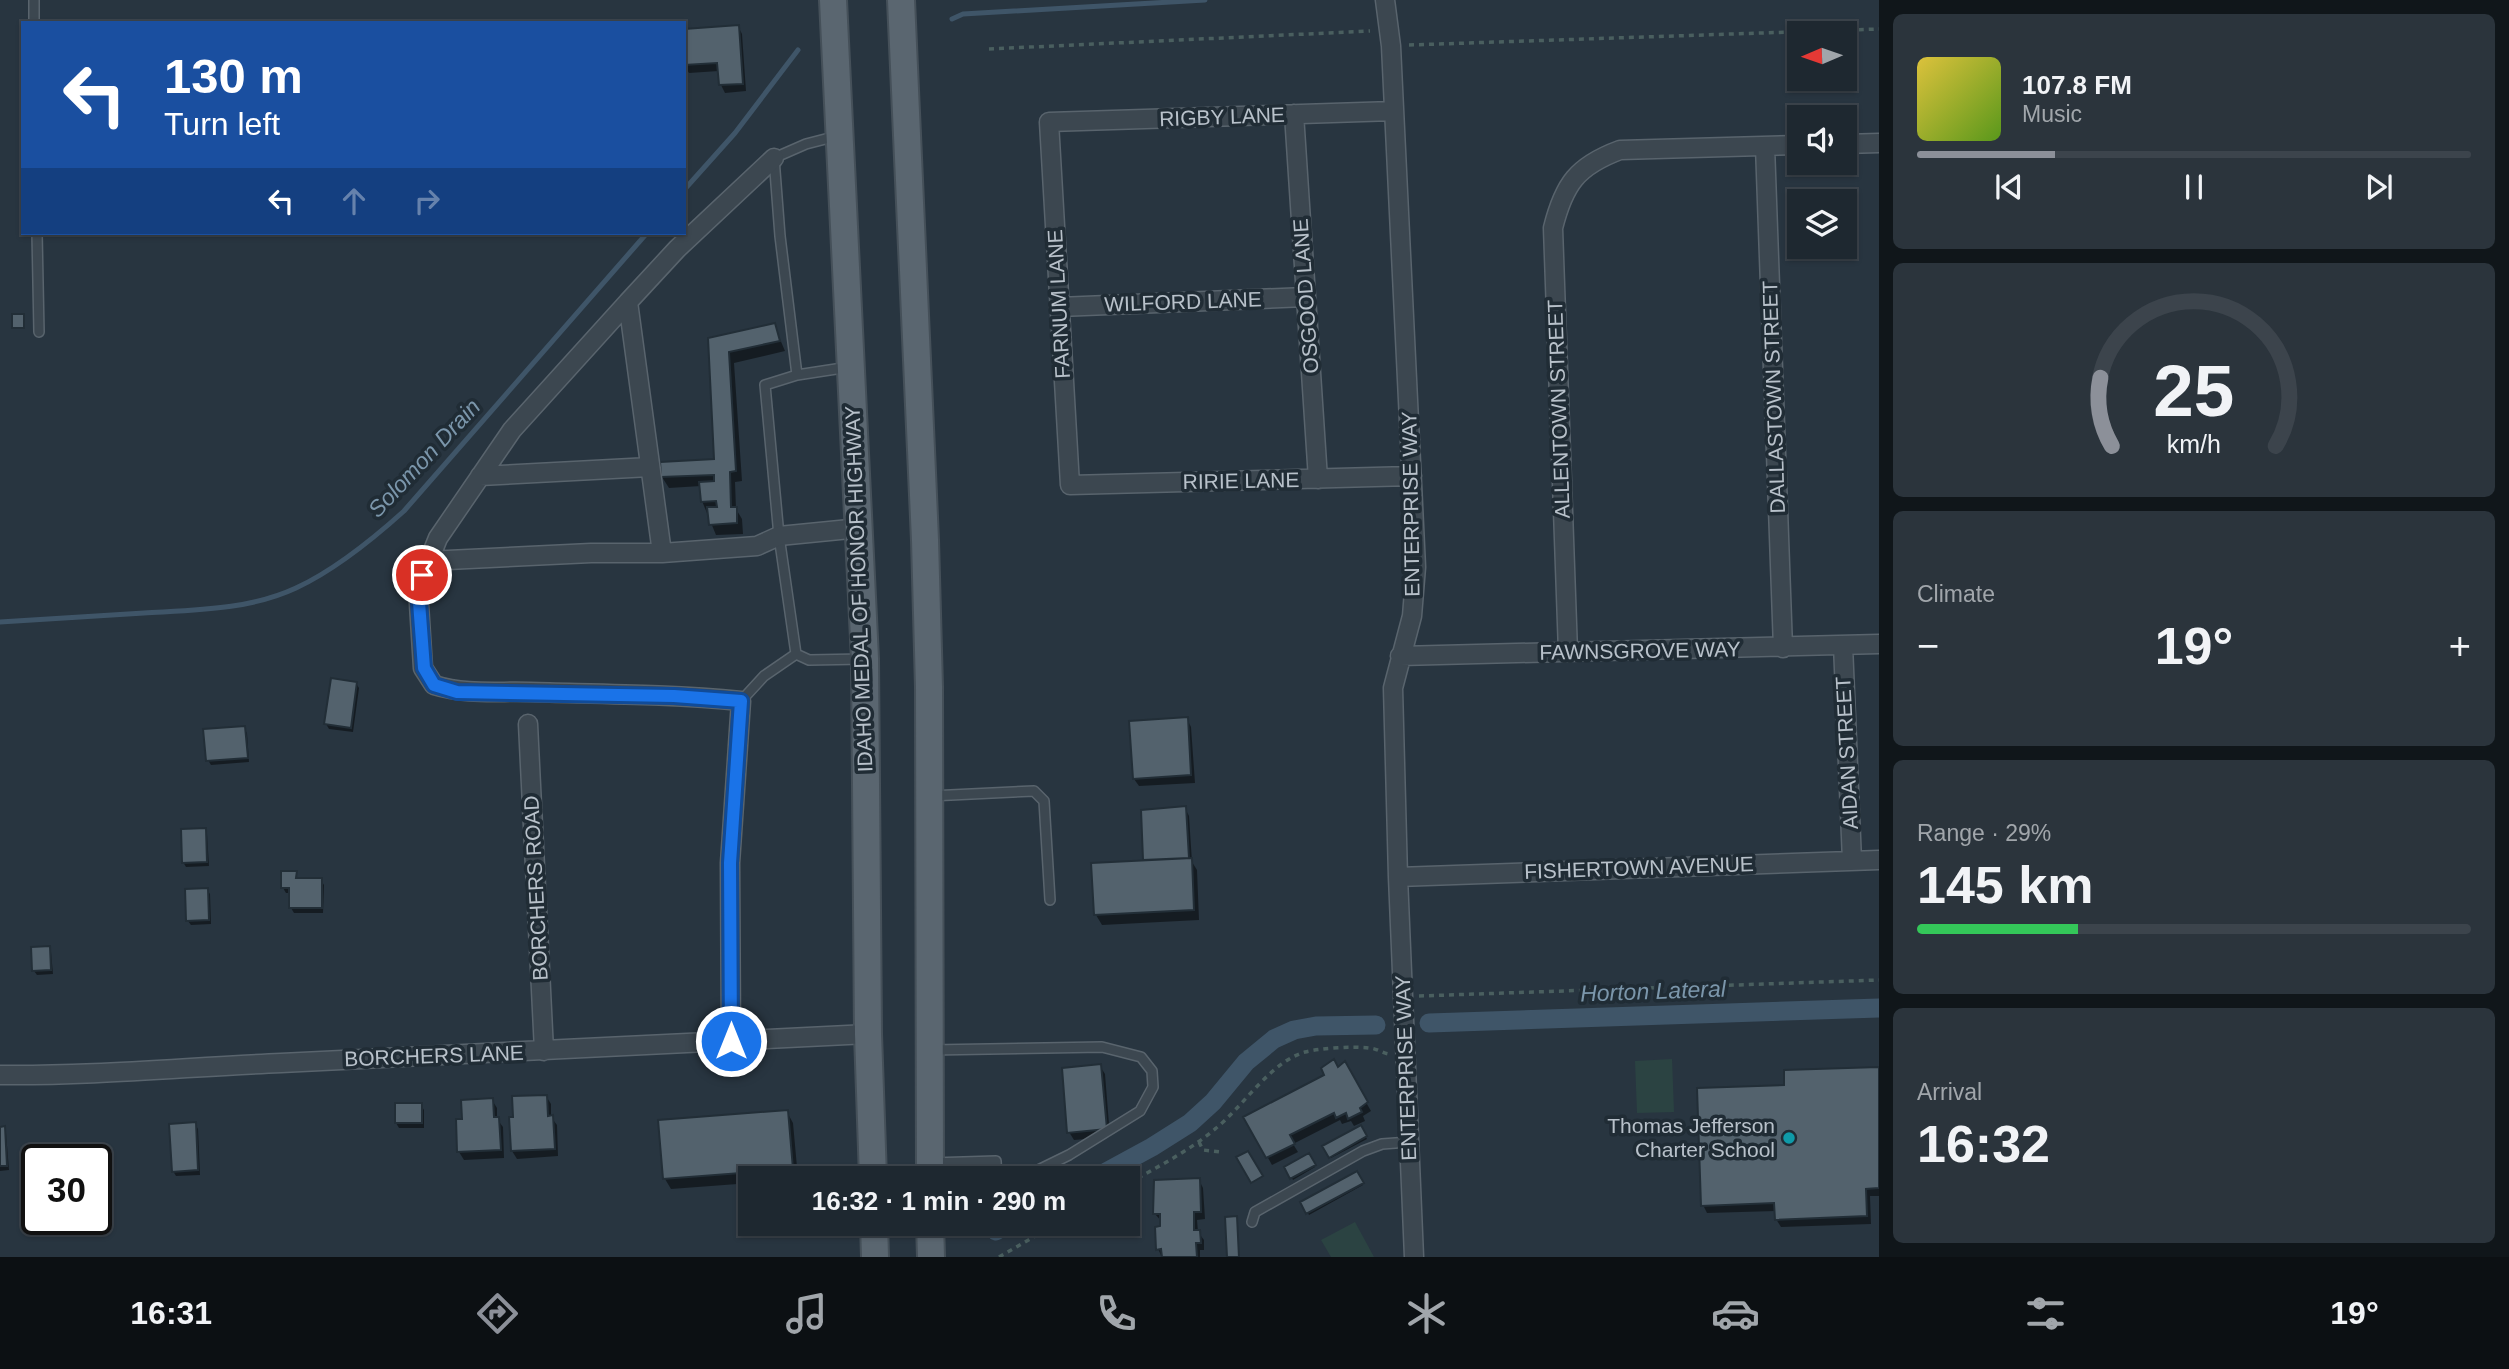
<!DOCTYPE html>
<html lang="en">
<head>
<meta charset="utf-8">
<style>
  :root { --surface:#1e2830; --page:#2b343c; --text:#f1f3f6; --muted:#a1a6ab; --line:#3c444c; --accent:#8c9099 }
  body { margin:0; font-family:Arial,sans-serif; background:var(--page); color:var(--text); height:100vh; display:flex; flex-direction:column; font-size:26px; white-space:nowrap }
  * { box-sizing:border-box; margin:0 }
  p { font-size:23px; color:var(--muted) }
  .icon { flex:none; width:38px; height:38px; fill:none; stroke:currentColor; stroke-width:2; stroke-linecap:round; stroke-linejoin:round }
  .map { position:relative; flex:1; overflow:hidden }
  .details { display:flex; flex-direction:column; gap:14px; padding:14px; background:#10161a; width:630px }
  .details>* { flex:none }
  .guide { position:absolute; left:21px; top:21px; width:665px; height:214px; border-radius:0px; box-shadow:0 2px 5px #0004,0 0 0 2px var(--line); background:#1a4fa0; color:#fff; overflow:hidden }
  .needle { width:46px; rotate:268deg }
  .tools { position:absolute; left:1787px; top:21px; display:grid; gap:14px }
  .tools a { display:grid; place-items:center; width:70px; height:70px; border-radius:0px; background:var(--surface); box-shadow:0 2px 5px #0004,0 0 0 2px var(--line); font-size:35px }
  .speed { position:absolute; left:21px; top:1144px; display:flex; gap:14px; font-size:35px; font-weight:700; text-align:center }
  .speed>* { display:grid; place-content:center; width:91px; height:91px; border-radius:50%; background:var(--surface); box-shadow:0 2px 5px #0004,0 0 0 2px var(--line); line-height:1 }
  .speed .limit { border:4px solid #111; border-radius:10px; background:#fff; color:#111 }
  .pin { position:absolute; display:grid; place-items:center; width:60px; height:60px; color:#fff; margin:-30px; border:4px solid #fff; border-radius:50%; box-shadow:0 2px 7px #0007 }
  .me { position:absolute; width:77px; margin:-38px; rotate:0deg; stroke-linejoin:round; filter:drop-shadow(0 0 5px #0008) }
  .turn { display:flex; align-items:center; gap:24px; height:147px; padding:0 28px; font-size:32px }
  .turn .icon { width:91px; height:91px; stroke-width:2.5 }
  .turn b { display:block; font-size:49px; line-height:60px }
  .lanes { display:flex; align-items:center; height:66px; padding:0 28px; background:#0003; justify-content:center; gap:35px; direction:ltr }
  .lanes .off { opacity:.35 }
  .big { font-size:52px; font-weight:700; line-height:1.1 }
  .details .widget { flex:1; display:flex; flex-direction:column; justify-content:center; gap:10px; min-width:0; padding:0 24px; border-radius:10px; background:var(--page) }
  .details .dial { align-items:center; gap:0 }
  .dial svg { height:182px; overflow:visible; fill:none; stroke:var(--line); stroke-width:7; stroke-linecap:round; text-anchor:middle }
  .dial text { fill:var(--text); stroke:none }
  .song { display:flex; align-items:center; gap:21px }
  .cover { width:84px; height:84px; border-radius:10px; background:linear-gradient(135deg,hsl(50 70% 55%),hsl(90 70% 35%)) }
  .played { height:7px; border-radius:4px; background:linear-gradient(90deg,var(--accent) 25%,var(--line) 25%) }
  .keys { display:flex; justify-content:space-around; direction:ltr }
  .heat { display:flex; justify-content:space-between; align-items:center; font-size:38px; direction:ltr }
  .charge { height:10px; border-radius:5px; background:linear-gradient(90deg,#34c759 29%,var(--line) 0) }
  .trip { position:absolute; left:738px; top:1166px; width:402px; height:70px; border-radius:0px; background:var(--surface); box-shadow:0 2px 5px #0004,0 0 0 2px var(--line); font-weight:700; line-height:70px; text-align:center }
  .menu { display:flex; height:112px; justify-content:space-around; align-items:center; background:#0c1013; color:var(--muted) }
  .menu .icon { width:49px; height:49px }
  .menu .active { color:var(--accent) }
  .menu b { font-size:32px; color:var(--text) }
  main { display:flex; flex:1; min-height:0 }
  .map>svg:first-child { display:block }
</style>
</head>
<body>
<main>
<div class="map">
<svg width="1879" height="1257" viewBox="0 0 1879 1257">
  <rect width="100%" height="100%" fill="#283540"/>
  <path fill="#2b4342" d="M1672 1059 1674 1112 1637 1113 1635 1061Z
    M1355 1222 1374 1257H1331L1321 1240Z"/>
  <path fill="#0007" d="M738 26 742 34 746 91 725 93 721 85 719 71 689 73 684 65V30Z
    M774 325 785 351 734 363 742 481 735 482 736 509 742 519 743 534 716 535 702 501 701 486 669 488 662 477V463L716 461 710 340Z
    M356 683 359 688 353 732 329 729 326 724Z
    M1187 719 1191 727 1195 783 1139 786 1134 779Z
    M244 728 247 733 249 762 211 765 208 760Z
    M1185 808 1189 816 1192 862 1197 870 1199 920 1102 925 1096 915 1145 862 1143 812Z
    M205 830 207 834 209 866 186 867 183 862Z
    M296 873 298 880H321L324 885 323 913H294L291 908V893H286L283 888Z
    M207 890 210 894 211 924 191 925 188 921Z
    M49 948 51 952 53 974 37 975 34 971Z
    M1344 1064 1371 1111 1363 1116 1365 1121 1354 1126 1351 1121 1342 1124 1340 1120 1293 1144 1298 1152 1272 1165 1246 1118Z
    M1100 1066 1105 1074 1110 1137 1074 1140 1069 1132Z
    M1879 1068V1196H1870L1871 1224 1781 1227 1776 1219V1211L1707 1213 1703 1205 1786 1087Z
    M546 1096 551 1104V1117L557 1125 558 1156 517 1159 512 1151Z
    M492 1100 497 1108V1119L503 1127 504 1158 464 1160 459 1152 458 1121H463Z
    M396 1105H421L424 1110V1128H399L396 1123Z
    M787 1112 793 1123 798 1178H751V1183L671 1189 665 1179Z
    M195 1124 198 1129 200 1175 176 1176 173 1171Z
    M1360 1127 1367 1139 1331 1158 1325 1147Z
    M0 1128H4L6 1133 9 1170 0 1171Z
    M1309 1155 1315 1167 1293 1180 1286 1168Z
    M1357 1173 1363 1185 1309 1215 1302 1203Z
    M1199 1180 1203 1188 1205 1219 1197 1220 1198 1232 1204 1240V1250H1200V1257H1162L1158 1249 1162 1222 1155 1214Z"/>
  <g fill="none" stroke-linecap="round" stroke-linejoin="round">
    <path stroke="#3f5568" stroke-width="5" d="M952 19 963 14 1205 0
      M684 190 735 133 798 50
      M0 622C48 619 96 616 144 613 194 610 249 610 296 588 333 571 374 538 404 511L647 233"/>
    <path stroke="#3f5568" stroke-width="19" d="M1429 1023 1879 1008
      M1095 1178 1152 1147 1190 1123 1213 1102 1246 1062 1274 1039 1294 1030 1316 1026 1376 1025
      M996 1231 1009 1223"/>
  </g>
  <path fill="#53626d" stroke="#222e37" stroke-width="2" d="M739 25 743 84 719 85 717 63 684 65V29Z
    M12 314H24V328H12Z
    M775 323 780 341 729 352 736 471 730 472 731 507H737V523L709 525 707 507H717L716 501 701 502 699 482 714 481V475L661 477 660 462 714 459 708 338Z
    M331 678 357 682 351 728 324 724Z
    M1188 717 1191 775 1133 779 1129 721Z
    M245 726 248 758 206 761 203 729Z
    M1186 806 1189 858 1143 860 1141 810Z
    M206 828 207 862 182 863 181 829Z
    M1192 858 1194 910 1094 915 1091 863Z
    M281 871H297L296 878H322V908H289V888H281Z
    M208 888 209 920 186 921 185 889Z
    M50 946 51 970 32 971 31 947Z
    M1334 1059 1338 1067 1345 1061 1368 1102 1360 1108 1362 1112 1348 1119 1346 1113 1336 1118 1334 1113 1290 1135 1295 1144 1266 1158 1243 1117 1324 1075 1321 1068Z
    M1101 1064 1107 1129 1067 1133 1062 1068Z
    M1879 1067V1188L1866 1189 1867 1216 1775 1220 1774 1203 1701 1206 1697 1088 1784 1085V1070Z
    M547 1095 548 1116 553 1115 555 1149 511 1151 509 1117H513L512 1096Z
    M493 1098 494 1117H499L501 1150 457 1152 456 1119H462L461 1100Z
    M395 1103H422V1123H395Z
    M788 1110 793 1169 663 1179 658 1120Z
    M196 1122 198 1170 172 1172 169 1124Z
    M1361 1125 1367 1136 1329 1158 1322 1146Z
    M5 1126 7 1166H0V1127Z
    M1248 1151 1263 1176 1251 1183 1236 1157Z
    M1309 1153 1316 1165 1290 1179 1284 1167Z
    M1357 1171 1364 1183 1306 1214 1300 1202Z
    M1200 1178 1201 1212H1194V1230H1200L1201 1243H1196L1197 1257H1162L1161 1249 1156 1250 1155 1227 1160 1226V1214H1153L1154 1180Z
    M1237 1216 1239 1257H1227L1225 1217Z"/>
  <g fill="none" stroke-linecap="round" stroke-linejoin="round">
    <g stroke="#59646d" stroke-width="12">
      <path id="service" d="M34 0V23
        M37 233 39 332
        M849 367 797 375 765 385 779 536 796 654 809 660 864 659
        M797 375 780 236 774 158 806 144 837 136
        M741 701 764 676 796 654
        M930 796 1034 791 1044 801 1050 900
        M931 1050 1102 1047 1141 1057 1152 1071 1153 1087 1140 1111 1069 1155 1022 1178
        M931 1163 996 1161 997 1178
        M1252 1222 1255 1212 1363 1151 1382 1144 1409 1142"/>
    </g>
    <g stroke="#59646d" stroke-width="21">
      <path id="minor" d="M1385 0 1391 46 1416 567 1412 616 1393 688 1398 877 1414 1257
        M1394 111 1049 122 1070 485 1412 476
        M1294 114 1318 479
        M1844 144 1879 143
        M1765 146 1783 648
        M628 302 512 430 438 538 418 588 423 668 434 685C466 695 497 691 530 692 600 694 671 694 741 701L730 863 731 1041
        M1059 307 1306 297
        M480 476 650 467
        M662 553 628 302 677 249 774 158
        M427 561 591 553H662L757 546 779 536 860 528
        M1843 645 1852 861
        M1568 652 1553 228C1564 184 1577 166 1620 150L1799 145
        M1400 656 1879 644
        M528 724 544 1051
        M1398 877 1879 860
        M0 1075C94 1076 187 1067 281 1063 476 1052 673 1045 868 1034"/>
    </g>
    <g stroke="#455059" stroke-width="30">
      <path id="primary" d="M833 0 865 659 868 1034 873 1178
        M901 0 925 540 929 687 930 1178
        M874 1223 875 1257
        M930 1223 931 1257"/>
    </g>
    <path stroke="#4a5f5f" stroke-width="3.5" stroke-dasharray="5 5" stroke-linecap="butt" d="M1409 45 1879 29
      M989 49 1370 31
      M1419 996 1879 980
      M1199 1142 1203 1150 1221 1152
      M1129 1183C1159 1166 1189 1151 1215 1129 1243 1107 1270 1062 1305 1052 1321 1048 1352 1046 1369 1048 1376 1048 1382 1053 1389 1054
      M999 1257 1058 1223"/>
    <use href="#service" stroke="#3c4750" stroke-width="9"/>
    <use href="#minor" stroke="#3c4750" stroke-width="18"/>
    <use href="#primary" stroke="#5a6670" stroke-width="26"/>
  </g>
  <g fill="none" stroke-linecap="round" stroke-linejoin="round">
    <g stroke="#114b97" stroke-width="18">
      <path id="route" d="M422 575 418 589 424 668 434 685 457 692 674 696 741 701 730 863 731 1041"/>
    </g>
    <use href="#route" stroke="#1a73e8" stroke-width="12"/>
  </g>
  <circle fill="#0f9aa8" stroke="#202c35" stroke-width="2.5" cx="1789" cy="1138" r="7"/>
  <g text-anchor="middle" stroke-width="7" stroke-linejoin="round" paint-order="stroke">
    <g font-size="21" fill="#b8c1ca" stroke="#202c35">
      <text transform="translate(1222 117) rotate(-2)" y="7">RIGBY LANE</text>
      <text transform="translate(1306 296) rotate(-94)" y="7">OSGOOD LANE</text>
      <text transform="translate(1183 302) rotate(-2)" y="7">WILFORD LANE</text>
      <text transform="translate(1059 304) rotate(-93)" y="7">FARNUM LANE</text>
      <text transform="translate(1774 397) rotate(-92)" y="7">DALLASTOWN STREET</text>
      <text transform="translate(1559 409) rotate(-92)" y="7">ALLENTOWN STREET</text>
      <text transform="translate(1241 481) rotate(-1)" y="7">RIRIE LANE</text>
      <text transform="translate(1411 504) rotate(-91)" y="7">ENTERPRISE WAY</text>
      <text transform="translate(859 589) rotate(-92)" y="7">IDAHO MEDAL OF HONOR HIGHWAY</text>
      <text transform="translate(1640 651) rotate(-1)" y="7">FAWNSGROVE WAY</text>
      <text transform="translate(1847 753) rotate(-93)" y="7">AIDAN STREET</text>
      <text transform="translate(1639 868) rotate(-2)" y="7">FISHERTOWN AVENUE</text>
      <text transform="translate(536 888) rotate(-93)" y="7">BORCHERS ROAD</text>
      <text transform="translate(434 1056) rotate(-2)" y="7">BORCHERS LANE</text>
      <text transform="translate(1406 1068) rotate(-92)" y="7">ENTERPRISE WAY</text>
    </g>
    <g font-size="21" fill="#b8c1ca" stroke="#202c35" text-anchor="end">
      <text x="1775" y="1133">Thomas Jefferson<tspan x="1775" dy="24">Charter School</tspan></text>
    </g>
    <g font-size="23" font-style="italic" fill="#7b96ab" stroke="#202c35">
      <text transform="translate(424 458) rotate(-47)" y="8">Solomon Drain</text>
      <text transform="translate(1653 991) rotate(-2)" y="8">Horton Lateral</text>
    </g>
  </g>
</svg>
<div class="tools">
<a><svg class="needle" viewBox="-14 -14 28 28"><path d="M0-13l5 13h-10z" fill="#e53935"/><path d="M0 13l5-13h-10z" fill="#a1a6ab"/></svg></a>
<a><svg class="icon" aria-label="sound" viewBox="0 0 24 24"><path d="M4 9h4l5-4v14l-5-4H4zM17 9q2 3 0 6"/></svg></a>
<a><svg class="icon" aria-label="layers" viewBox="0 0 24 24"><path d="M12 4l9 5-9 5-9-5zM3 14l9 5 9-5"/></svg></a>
</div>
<div class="speed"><div class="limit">30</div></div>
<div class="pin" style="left:422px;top:575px;background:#d93025"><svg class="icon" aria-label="arrive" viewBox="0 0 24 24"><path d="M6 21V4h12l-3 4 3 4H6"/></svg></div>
<svg class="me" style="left:731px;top:1041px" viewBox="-20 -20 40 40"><circle r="17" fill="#1a73e8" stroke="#fff" stroke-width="3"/><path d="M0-11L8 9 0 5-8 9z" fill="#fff"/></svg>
<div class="trip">16:32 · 1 min · 290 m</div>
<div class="guide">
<div class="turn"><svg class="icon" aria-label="left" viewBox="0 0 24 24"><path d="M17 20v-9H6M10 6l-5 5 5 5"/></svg><div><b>130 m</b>Turn left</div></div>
<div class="lanes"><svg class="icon" aria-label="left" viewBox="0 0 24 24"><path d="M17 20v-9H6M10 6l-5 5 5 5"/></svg><svg class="icon off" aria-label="ahead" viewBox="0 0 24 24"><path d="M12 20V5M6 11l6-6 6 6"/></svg><svg class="icon off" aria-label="right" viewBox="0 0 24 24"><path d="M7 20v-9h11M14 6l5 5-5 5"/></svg></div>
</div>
</div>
<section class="details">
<div class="widget">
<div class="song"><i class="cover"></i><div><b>107.8 FM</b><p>Music</p></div></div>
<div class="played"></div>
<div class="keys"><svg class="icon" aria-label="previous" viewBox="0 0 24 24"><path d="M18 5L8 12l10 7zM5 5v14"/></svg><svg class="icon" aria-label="pause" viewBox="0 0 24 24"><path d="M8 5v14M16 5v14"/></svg><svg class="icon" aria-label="next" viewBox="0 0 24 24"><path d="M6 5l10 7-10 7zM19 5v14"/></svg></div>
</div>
<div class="widget dial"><svg viewBox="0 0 100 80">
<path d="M14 69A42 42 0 1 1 86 69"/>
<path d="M14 69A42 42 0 0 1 9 39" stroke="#8c9099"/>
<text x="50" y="56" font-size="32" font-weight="700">25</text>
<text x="50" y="72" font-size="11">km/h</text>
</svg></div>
<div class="widget"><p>Climate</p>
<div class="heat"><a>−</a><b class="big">19°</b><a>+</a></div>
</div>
<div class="widget"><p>Range · 29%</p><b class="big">145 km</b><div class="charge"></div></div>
<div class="widget"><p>Arrival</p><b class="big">16:32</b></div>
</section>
</main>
<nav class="menu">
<b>16:31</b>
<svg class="icon active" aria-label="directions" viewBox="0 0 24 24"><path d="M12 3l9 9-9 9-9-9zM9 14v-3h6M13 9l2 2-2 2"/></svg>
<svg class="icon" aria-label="music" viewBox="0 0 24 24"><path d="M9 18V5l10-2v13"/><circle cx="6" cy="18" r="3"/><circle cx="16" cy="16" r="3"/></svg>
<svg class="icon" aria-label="phone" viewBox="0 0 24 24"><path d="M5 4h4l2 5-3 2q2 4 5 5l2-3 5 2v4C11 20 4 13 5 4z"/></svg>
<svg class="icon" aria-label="climate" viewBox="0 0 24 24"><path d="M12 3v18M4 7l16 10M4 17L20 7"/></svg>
<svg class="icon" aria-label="car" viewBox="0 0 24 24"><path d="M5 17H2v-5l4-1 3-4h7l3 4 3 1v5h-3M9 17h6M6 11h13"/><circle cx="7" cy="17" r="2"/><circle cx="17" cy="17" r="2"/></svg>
<svg class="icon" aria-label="filters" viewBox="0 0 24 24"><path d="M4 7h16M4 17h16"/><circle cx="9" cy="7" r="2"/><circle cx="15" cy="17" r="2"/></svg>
<b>19°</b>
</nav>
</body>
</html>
